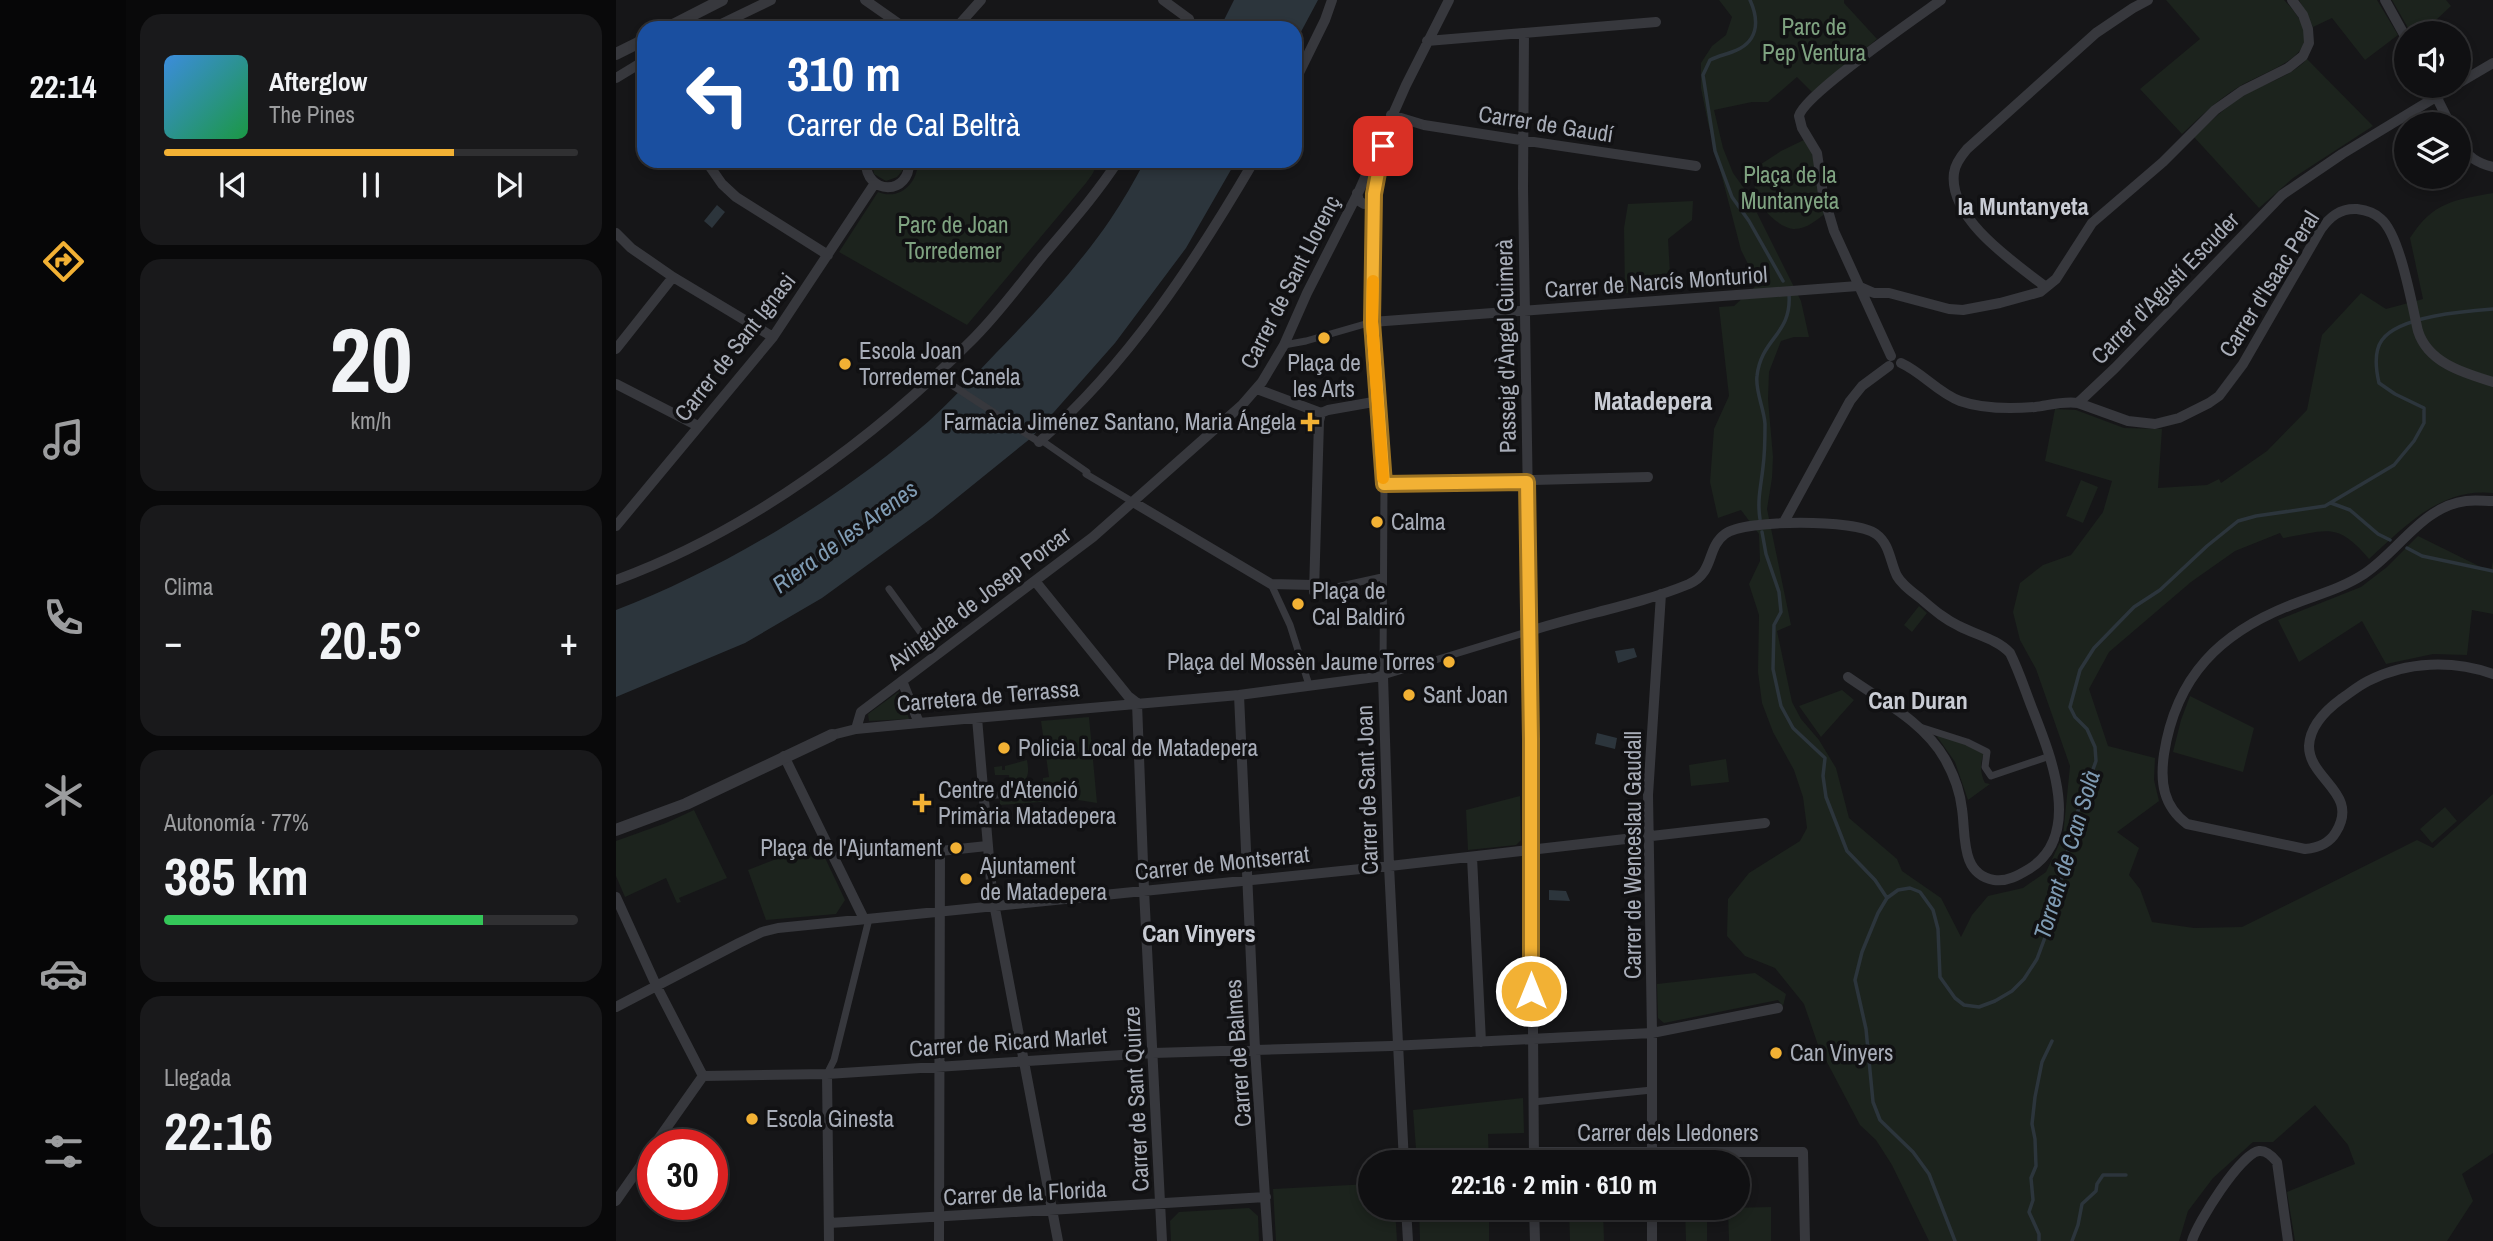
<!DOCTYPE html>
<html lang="es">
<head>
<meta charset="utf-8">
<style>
  :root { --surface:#101012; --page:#19191b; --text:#f1f3f6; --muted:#9c9d9f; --line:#303032; --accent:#f2b134 }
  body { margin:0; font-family:"Archivo Narrow",sans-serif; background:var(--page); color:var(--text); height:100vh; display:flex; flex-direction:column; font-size:26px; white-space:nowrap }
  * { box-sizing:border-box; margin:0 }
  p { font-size:23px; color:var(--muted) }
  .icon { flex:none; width:38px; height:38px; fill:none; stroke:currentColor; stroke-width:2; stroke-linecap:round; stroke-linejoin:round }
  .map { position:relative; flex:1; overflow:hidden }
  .side { display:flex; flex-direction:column; gap:14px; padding:14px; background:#09090a; width:490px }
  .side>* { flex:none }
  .banner { position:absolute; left:21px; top:21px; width:665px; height:147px; border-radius:21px; box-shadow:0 4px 10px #0003,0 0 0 2px var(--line); background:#1a4fa0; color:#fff; overflow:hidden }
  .tools { position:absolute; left:1778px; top:21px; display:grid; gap:14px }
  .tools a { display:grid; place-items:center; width:77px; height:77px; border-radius:50%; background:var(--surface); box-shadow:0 4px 10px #0003,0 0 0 2px var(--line); font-size:35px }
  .speed { position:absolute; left:21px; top:1129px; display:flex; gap:14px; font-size:35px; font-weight:700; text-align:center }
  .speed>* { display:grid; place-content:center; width:91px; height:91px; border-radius:50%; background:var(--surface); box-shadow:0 4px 10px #0003,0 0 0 2px var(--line); line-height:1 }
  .speed .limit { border:10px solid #d22; background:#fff; color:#111 }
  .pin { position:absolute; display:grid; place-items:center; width:60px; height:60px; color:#fff; margin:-30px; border-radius:14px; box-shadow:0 4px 10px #0006 }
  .me { position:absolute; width:77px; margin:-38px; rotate:0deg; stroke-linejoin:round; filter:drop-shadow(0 0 5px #0008) }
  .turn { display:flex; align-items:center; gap:24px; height:147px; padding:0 35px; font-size:32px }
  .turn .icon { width:91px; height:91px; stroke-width:2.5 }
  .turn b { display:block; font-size:49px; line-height:60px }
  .big { font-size:52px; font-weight:800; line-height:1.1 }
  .side .tile { flex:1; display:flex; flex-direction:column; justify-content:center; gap:10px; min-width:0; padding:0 24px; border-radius:21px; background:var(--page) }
  .side .dial { align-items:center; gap:0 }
  .dial b { font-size:91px; line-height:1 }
  .song { display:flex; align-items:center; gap:21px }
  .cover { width:84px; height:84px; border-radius:10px; background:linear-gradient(135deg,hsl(210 70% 55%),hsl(140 70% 35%)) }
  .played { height:7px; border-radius:4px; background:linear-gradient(90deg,var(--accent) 70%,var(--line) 70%) }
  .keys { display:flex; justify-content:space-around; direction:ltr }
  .heat { display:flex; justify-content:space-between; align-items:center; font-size:38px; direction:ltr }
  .charge { height:10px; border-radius:5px; background:linear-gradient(90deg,#34c759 77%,var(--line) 0) }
  .trip { position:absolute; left:742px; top:1150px; width:392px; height:70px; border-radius:35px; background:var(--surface); box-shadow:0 4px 10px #0003,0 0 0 2px var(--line); font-weight:800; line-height:70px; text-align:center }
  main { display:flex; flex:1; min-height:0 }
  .dock { display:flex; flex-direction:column; width:126px; justify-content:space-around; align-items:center; background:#060607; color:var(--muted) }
  .dock .icon { width:49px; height:49px }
  .dock .active { color:var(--accent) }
  .dock b { font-size:32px; color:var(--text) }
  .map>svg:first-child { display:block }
</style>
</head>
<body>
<main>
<nav class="dock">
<b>22:14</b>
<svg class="icon active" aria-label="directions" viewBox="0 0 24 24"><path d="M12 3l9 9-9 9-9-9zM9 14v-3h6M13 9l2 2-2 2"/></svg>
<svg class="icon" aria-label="music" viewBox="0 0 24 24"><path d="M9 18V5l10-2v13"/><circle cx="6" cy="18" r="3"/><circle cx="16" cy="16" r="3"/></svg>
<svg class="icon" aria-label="phone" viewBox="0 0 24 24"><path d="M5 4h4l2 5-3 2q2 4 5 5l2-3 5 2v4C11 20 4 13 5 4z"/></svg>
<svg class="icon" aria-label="climate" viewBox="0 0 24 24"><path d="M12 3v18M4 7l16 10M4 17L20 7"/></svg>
<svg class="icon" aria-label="car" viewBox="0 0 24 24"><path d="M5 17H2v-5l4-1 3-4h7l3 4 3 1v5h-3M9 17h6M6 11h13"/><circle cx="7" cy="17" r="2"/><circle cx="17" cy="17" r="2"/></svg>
<svg class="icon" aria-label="filters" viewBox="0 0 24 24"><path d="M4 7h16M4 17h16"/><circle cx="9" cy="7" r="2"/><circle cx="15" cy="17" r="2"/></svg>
</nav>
<section class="side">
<div class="tile">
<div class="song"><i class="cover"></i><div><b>Afterglow</b><p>The Pines</p></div></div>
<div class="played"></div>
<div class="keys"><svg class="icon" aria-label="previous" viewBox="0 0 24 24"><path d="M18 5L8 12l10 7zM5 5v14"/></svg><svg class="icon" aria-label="pause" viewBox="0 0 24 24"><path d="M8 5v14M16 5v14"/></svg><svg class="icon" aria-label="next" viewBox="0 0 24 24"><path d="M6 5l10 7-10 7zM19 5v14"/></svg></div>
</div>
<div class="tile dial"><b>20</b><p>km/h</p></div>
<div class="tile"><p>Clima</p>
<div class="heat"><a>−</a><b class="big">20.5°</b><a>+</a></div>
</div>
<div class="tile"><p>Autonomía · 77%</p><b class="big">385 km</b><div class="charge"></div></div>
<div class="tile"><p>Llegada</p><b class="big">22:16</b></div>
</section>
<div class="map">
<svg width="1877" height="1241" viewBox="0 0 1877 1241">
  <rect width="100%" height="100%" fill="#161618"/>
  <path fill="#1c231d" d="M1103 0H1228V3L1261 39 1197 93 1181 77 1152 102H1136L1098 110 1107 148 1117 173 1130 191 1185 301 1193 337H1178L1165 341 1153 372 1152 399 1157 457 1156 478 1151 509 1175 625 1161 631 1176 702 1185 719 1203 740 1220 768 1233 818 1281 859 1286 871 1325 898 1345 937 1356 915 1372 896 1407 888 1430 872 1447 836 1454 766 1420 669 1404 640 1397 612 1404 583 1427 565 1455 555 1487 512 1496 481 1429 461 1439 409 1460 410 1508 428 1546 429 1542 488 1591 485 1603 479 1605 483 1651 451 1691 410 1706 335 1745 293 1770 309 1807 299 1794 238C1817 202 1838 200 1877 193V493C1825 487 1788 527 1753 559 1721 521 1711 531 1667 538L1664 533 1619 551 1575 582 1493 652 1473 689 1492 746 1539 758 1538 780 1543 801 1501 832 1523 848 1513 875 1524 889 1536 922 1578 928 1626 927 1801 840 1817 848 1877 794V1153L1846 1174 1857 1201 1831 1241H1679L1671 1192 1739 1164 1732 1145 1699 1105 1657 1142H1637L1597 1178 1572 1211 1563 1241H1313L1276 1165 1260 1140 1244 1125 1202 1045 1188 1004 1159 968 1129 956 1111 936 1112 899 1133 873 1184 841 1191 828 1187 797 1178 770 1157 732 1146 703 1142 672 1143 615 1133 584 1144 561 1143 534 1125 510 1102 518 1094 482 1098 429 1113 396 1103 307 1118 306 1142 284 1125 250 1092 123 1085 88V63L1096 46 1110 35 1116 17Z
    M1550 0H1668C1722 55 1658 65 1621 88 1600 101 1583 118 1566 134L1524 89 1584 39Z
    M1683 0H1761L1782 35 1749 60 1716 18 1697 27Z
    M1776 0H1830L1835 6 1806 33H1795Z
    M1691 59 1757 126 1677 178 1643 208 1578 137C1594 122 1610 106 1629 95 1649 83 1675 77 1691 59Z
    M1192 138 1211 212C1202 219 1190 230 1177 229 1161 227 1141 205 1139 191 1138 184 1139 175 1139 168L1165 151Z
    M256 161H287L286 171 281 177 270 181 258 174Z
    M302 161H479C481 170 475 176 470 183L351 325 223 252 262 192C284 201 302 183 302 161Z
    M1077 201 1076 220 1052 239 1055 290 1009 293 1008 228 1012 204Z
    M1465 480 1482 487 1467 523 1450 516Z
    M1802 536 1875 572 1877 561V614L1856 610 1851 655 1817 654 1770 664 1746 621 1683 662 1662 620 1745 587 1771 567Z
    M1303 606 1311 613 1296 632 1288 625Z
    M1226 690 1238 700 1205 737 1183 706Z
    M282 692 285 694 293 719 253 721 252 714Z
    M1574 696 1638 728 1627 772 1557 752 1565 720Z
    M473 717 481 803 437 796V793V801L384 805V797L394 793 393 775H379L378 767 386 766V770H389V766L411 760C413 773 413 776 405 785L427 787V778L433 777 425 721Z
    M1320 735 1349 743 1368 753C1364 763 1364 773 1369 783L1374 784 1352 800 1339 762Z
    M1110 759 1113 782 1075 786 1073 765Z
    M904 796 905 840 900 845 852 850 850 810Z
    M1829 807 1841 821 1816 843 1804 829Z
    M78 810 111 878 63 898 65 902 61 903 50 878 9 897 0 876V841L50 823Z
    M202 843 229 900 220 914 150 920 132 870Z
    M1139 973 1170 994 1167 1006 1162 1000 1048 1023 1042 1018 1041 984Z
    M907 1098 908 1133 872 1134 873 1162H801L797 1110Z
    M754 1184V1208H779L781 1241H660L657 1189Z
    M1155 1207V1241H1113L1112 1208Z
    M633 1208 642 1216 643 1241H555L554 1221 563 1212Z
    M803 1208H873V1241H804Z
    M1069 1208H1091V1241H1070Z
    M953 1209H987L988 1241H954Z"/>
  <path fill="#2c353c" d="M618 0H702L679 43V28H604Z
    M529 161H620L570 248 499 343 415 438 316 518 206 598 129 643 0 697V610C108 569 226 497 313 421 336 400 358 376 380 353 420 312 461 268 494 220 507 201 518 181 529 161Z
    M101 205 109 212 96 228 88 221Z
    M1018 648 1021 657 1002 663 999 651Z
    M981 733 1001 738 999 749 979 744Z
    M933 890 950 891 954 901 933 900Z"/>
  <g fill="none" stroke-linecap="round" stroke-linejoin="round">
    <path stroke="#2c353c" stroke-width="3.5" d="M1134 0C1144 22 1142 43 1116 52 1108 55 1102 56 1094 60L1087 75 1099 151 1116 197 1133 221 1167 281
      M1715 503 1734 510 1762 534 1774 540
      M1144 519C1141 500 1145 486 1147 467 1149 452 1149 438 1149 424 1148 408 1139 391 1141 376 1145 338 1176 335 1173 294
      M1146 532 1150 554 1163 592 1165 612 1158 625 1157 669 1165 706 1177 728 1209 758 1207 776 1210 797 1231 851 1259 880 1271 898
      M1791 548 1806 556 1877 571
      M1339 1241 1313 1174 1297 1152 1264 1120 1257 1102 1250 1029 1239 980 1246 952 1262 913 1271 898 1282 890 1294 888 1304 892 1317 910 1322 929 1324 977 1339 998 1348 1005 1363 1007 1379 1001 1396 991 1408 979 1421 959 1431 932 1450 861 1455 830 1480 761 1479 747 1471 729 1459 717 1454 707 1464 670 1478 648 1518 607 1544 590 1591 546 1622 521 1640 516 1709 506 1778 465 1798 441 1808 423V408L1779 394 1763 383C1760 370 1758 351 1766 340 1783 316 1850 311 1877 309
      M1423 1241V1234L1413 1212 1417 1200 1415 1178 1420 1166 1419 1139 1416 1124 1419 1097 1426 1062 1436 1041
      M1456 1241 1462 1225 1466 1204 1480 1191 1481 1184 1487 1175H1510"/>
    <path stroke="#37383d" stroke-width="7" d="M668 345 690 341 756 322
      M319 374 423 442
      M425 440 471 472 470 474 517 502
      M768 484 767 676 914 631
      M655 584 674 625 693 685
      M273 589 321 655
      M698 592 766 577
      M1304 727 1351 742 1371 752 1369 767 1375 776 1434 756
      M367 796 435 791
      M211 1074 218 1060 253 919
      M917 1102 1036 1090"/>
    <path stroke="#37383d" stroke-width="10" d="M249 0 289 28
      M547 0 573 19 576 28
      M1769 0 1790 38
      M97 28 155 0
      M340 28 365 0
      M908 33 907 188 914 631 918 1162
      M811 41 1040 22
      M0 78 28 61
      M679 81 709 20 716 0
      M1843 83 1877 63
      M1815 86 1834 124
      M775 115 808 125 898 139 1080 166
      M1843 143C1852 157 1861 163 1877 167
      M767 147 758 194 756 322 768 484 1032 477
      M90 161 106 184 120 197 212 255
      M250 161C249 196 295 196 293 161
      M741 193 743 201 748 204 756 202 758 197
      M0 233 15 248 57 277 157 337
      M1430 287C1399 263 1332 219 1338 173 1339 164 1345 156 1351 149L1480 33 1517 8 1532 0
      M756 322 1242 286 1258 293H1273L1333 309 1347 310 1384 303 1424 292 1440 279 1476 223 1547 162 1599 110 1626 91 1672 68 1687 56 1693 43 1692 29 1687 15 1676 0
      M0 349 57 277
      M1275 356 1218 231 1207 194 1201 153 1186 128 1183 116C1188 95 1300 18 1325 0
      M1285 363C1307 373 1322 393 1344 401 1367 409 1395 409 1419 407 1434 405 1447 401 1462 403L1499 368 1666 195 1726 154 1838 86
      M0 384 82 426
      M641 389 705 413 712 410 763 401
      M1462 403 1512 421 1539 424 1563 418 1593 403 1603 396 1627 364 1705 229C1714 217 1724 208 1741 209 1749 210 1759 213 1765 219 1784 235 1796 305 1802 331 1812 363 1848 373 1877 382
      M423 442C512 364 579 262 638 161
      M1877 501C1868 501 1859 500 1850 501 1807 506 1782 552 1748 574 1725 589 1700 595 1675 605 1604 633 1560 676 1548 754 1544 782 1547 806 1571 824L1689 849C1702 848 1713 844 1720 832 1744 793 1693 780 1693 746 1694 726 1710 710 1725 699 1734 693 1742 686 1752 681 1791 661 1837 660 1877 674
      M517 502 655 584 697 585
      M1168 522 1234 401 1246 386 1273 366
      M0 526 157 337 259 183
      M0 580C132 532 260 437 358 338 383 313 404 284 426 257 453 225 480 195 502 161
      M419 581 512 696 521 703
      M698 592 703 421 705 413
      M914 631C966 614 1022 605 1073 584 1099 572 1090 548 1109 534 1129 519 1240 519 1260 534 1274 544 1274 562 1281 576 1286 585 1296 592 1304 598 1317 609 1328 619 1343 626 1360 635 1381 639 1394 653 1403 671 1409 690 1416 708 1434 754 1468 835 1413 869 1403 875 1391 882 1378 880 1344 874 1350 835 1346 809 1344 791 1338 775 1329 759 1308 722 1266 701 1232 677
      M286 681 303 723
      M623 695 639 1049 652 1241
      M521 703 528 890 546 1241
      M361 718 376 893 442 1241
      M240 729 245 712 477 537 626 405 646 382 668 345 691 293 743 191 790 85 833 0
      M216 735 240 729 303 723 623 695 767 676 773 866 788 1162
      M168 756 248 919
      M856 857 865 1042
      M0 897 40 985 87 1076
      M0 1007 123 943 146 932 162 928 774 866 1149 823
      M211 1074 213 1241
      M87 1076 211 1074 537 1053 775 1046 1036 1033 1162 1008
      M39 1144 87 1076
      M918 1152H1187L1189 1241
      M1036 1162V1033L1032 795 1045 594
      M0 1201 37 1148
      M790 1208 792 1241
      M918 1208 919 1241
      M1036 1208V1241
      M213 1223 650 1197
      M323 1241 324 851 371 846
      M1576 1241C1581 1223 1625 1153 1643 1151 1651 1150 1657 1157 1661 1162L1672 1241"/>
    <path stroke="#37383d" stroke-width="12" d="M51 28 106 0
      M0 54 28 40
      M0 830 70 804 216 735"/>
  </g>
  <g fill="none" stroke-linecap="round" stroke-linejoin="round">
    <g stroke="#9d7322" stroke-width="18">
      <path id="route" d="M767 146 758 194 756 322 768 484 911 482 915 739V991"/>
    </g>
    <use href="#route" stroke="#f2b134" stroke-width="12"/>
    <path stroke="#f59e0b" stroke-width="12" d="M757 281 756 322 767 478"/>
  </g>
  <g fill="#f2b134" stroke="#111113" stroke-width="2.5">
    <circle cx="708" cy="338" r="7"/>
    <circle cx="229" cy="364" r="7"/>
    <path d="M690.5 411.5h7v7h7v7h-7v7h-7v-7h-7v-7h7z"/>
    <circle cx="761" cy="522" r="7"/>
    <circle cx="682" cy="604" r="7"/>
    <circle cx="833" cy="662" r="7"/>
    <circle cx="793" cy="695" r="7"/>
    <circle cx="388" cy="748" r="7"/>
    <path d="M302.5 792.5h7v7h7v7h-7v7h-7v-7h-7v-7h7z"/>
    <circle cx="340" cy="848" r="7"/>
    <circle cx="350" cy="879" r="7"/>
    <circle cx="1160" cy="1053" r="7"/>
    <circle cx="136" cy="1119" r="7"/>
  </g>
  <g text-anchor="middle" stroke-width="7" stroke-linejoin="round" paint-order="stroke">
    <g font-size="23" fill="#7fa381" stroke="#111113">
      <text x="1198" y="35">Parc de<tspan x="1198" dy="26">Pep Ventura</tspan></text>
      <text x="1174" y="183">Plaça de la<tspan x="1174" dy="26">Muntanyeta</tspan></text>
      <text x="337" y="233">Parc de Joan<tspan x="337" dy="26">Torredemer</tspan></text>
    </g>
    <g font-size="23" fill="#a8adb8" stroke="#111113">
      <text transform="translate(930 124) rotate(9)" y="8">Carrer de Gaudí</text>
      <text transform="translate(674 282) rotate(-63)" y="8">Carrer de Sant Llorenç</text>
      <text transform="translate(1040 282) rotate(-4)" y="8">Carrer de Narcís Monturiol</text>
      <text transform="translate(1653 284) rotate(-58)" y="8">Carrer d'Isaac Peral</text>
      <text transform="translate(1549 288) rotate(-46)" y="8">Carrer d'Agustí Escuder</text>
      <text transform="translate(890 346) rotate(-91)" y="8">Passeig d'Àngel Guimerà</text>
      <text transform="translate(119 347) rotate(-52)" y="8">Carrer de Sant Ignasi</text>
      <text transform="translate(363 598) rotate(-37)" y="8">Avinguda de Josep Porcar</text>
      <text transform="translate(372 696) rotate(-5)" y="8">Carretera de Terrassa</text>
      <text transform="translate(751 790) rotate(-92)" y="8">Carrer de Sant Joan</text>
      <text transform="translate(1017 855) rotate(-90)" y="8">Carrer de Wenceslau Gaudall</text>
      <text transform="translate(606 863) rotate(-6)" y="8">Carrer de Montserrat</text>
      <text transform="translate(392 1042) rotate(-4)" y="8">Carrer de Ricard Marlet</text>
      <text transform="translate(622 1053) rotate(-94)" y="8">Carrer de Balmes</text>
      <text transform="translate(520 1099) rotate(-93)" y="8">Carrer de Sant Quirze</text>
      <text x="1052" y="1141">Carrer dels Lledoners</text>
      <text transform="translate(409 1193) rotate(-3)" y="8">Carrer de la Florida</text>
    </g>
    <g font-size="23" fill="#a8adb8" stroke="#111113" text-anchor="start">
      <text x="243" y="359">Escola Joan<tspan x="243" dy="26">Torredemer Canela</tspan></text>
      <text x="708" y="371" text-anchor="middle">Plaça de<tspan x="708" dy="26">les Arts</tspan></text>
      <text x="680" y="430" text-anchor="end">Farmàcia Jiménez Santano, Maria Ángela</text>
      <text x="775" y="530">Calma</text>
      <text x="696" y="599">Plaça de<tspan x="696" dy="26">Cal Baldiró</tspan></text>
      <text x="819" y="670" text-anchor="end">Plaça del Mossèn Jaume Torres</text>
      <text x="807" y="703">Sant Joan</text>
      <text x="402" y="756">Policia Local de Matadepera</text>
      <text x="322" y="798">Centre d'Atenció<tspan x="322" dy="26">Primària Matadepera</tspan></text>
      <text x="326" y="856" text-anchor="end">Plaça de l'Ajuntament</text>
      <text x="364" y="874">Ajuntament<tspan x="364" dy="26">de Matadepera</tspan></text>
      <text x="1174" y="1061">Can Vinyers</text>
      <text x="150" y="1127">Escola Ginesta</text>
    </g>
    <g font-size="24" font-weight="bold" fill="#c9ccd4" stroke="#111113">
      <text x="1407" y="215">la Muntanyeta</text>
      <text x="1302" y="709">Can Duran</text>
      <text x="583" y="942">Can Vinyers</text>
    </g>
    <g font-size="24" font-style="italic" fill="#7f9bb3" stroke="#111113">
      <text transform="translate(229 537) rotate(-36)" y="8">Riera de les Arenes</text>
      <text transform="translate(1451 855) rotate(-73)" y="8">Torrent de Can Solà</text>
    </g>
    <g font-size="26" font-weight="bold" fill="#c9ccd4" stroke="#111113">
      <text x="1037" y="410">Matadepera</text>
    </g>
  </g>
</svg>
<div class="tools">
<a><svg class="icon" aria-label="sound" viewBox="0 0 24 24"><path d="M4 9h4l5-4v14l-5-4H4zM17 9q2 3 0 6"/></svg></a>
<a><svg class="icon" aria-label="layers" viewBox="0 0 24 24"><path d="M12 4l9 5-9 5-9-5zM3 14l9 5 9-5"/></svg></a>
</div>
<div class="speed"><div class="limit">30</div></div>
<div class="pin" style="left:767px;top:146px;background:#d93025"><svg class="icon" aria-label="arrive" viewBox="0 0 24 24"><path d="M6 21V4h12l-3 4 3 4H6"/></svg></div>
<svg class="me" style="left:915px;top:991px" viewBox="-20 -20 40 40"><circle r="17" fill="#f2b134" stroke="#fff" stroke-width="3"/><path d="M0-11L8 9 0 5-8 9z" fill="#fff"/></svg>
<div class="trip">22:16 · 2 min · 610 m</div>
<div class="banner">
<div class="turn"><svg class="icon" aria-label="left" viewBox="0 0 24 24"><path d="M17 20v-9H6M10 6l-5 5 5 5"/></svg><div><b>310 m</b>Carrer de Cal Beltrà</div></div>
</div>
</div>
</main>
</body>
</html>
